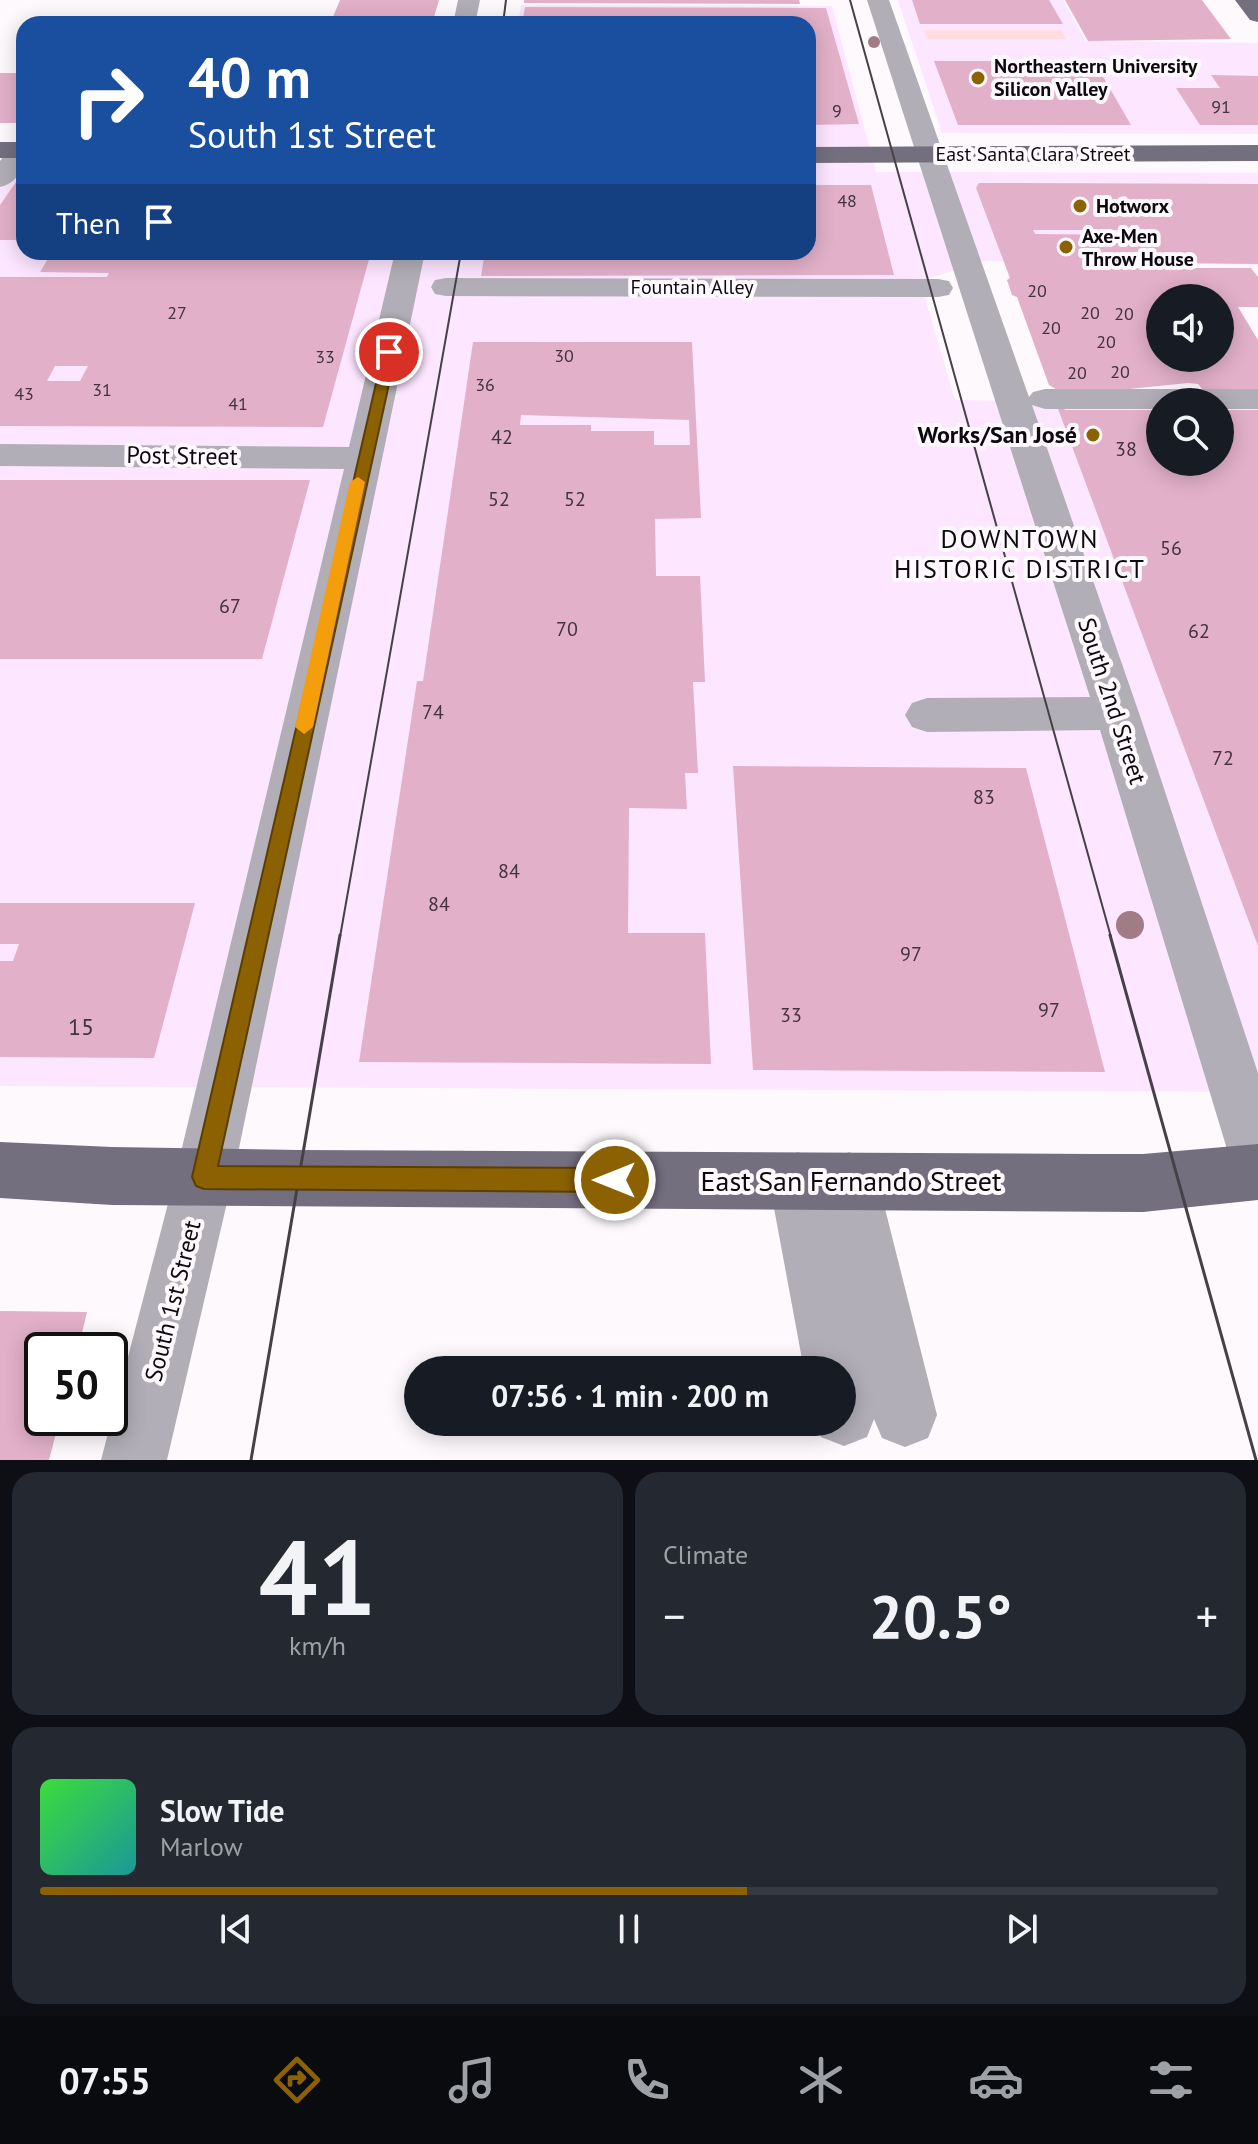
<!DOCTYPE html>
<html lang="en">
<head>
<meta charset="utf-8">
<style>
  :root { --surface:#171b24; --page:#242831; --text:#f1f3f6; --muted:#9ea1a6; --line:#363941; --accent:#8b6102 }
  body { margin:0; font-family:"PT Sans",sans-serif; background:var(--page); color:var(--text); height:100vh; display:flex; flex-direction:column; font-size:30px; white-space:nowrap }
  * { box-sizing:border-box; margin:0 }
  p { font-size:26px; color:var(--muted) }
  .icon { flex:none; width:44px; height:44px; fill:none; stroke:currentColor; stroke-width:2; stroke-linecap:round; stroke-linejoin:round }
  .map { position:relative; height:1460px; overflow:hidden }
  .details { display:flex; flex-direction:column; gap:12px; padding:12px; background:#0d0f14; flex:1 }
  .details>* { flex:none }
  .guide { position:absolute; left:16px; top:16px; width:800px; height:244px; border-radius:24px; box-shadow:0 4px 20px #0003; background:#1a4fa0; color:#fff; overflow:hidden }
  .fabs { position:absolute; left:1146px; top:284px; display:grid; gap:16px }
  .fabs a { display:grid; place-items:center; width:88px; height:88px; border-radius:50%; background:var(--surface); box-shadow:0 4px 20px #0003; font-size:40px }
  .speed { position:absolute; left:24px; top:1332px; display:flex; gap:16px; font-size:40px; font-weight:700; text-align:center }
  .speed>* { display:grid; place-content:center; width:104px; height:104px; border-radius:50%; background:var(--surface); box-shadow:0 4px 20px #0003; line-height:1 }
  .speed .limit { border:4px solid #111; border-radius:12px; background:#fff; color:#111 }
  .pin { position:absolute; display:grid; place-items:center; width:68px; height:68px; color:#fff; margin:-34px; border:4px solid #fff; border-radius:50%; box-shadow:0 2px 8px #0007 }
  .me { position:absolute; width:88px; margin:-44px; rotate:270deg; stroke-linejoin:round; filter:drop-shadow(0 0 6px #0008) }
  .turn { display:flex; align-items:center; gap:28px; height:168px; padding:0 40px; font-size:36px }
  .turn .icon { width:104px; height:104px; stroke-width:2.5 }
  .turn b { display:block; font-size:56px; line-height:68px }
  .then { display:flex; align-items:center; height:76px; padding:0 40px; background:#0003; gap:16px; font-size:30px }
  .big { font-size:60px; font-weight:700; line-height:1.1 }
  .details .widget { flex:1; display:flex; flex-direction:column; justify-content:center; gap:12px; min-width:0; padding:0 28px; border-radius:24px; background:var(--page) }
  .details .dial { align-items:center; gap:0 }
  .dial b { font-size:104px; line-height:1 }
  .song { display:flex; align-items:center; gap:24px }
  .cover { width:96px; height:96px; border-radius:12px; background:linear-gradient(135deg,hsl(120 70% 55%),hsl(180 70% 35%)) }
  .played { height:8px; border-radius:4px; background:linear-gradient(90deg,var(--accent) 60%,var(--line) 60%) }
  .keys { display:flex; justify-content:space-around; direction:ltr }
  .heat { display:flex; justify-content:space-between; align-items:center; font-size:44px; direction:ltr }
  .details .tiles { flex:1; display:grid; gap:12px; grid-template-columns:1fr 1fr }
  .widget:last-child { grid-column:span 2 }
  .trip { position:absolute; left:404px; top:1356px; width:452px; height:80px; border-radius:40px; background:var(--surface); box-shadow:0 4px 20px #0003; font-weight:700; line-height:80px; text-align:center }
  .tab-bar { display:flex; height:128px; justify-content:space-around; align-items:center; background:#090b0e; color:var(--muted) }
  .tab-bar .icon { width:56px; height:56px }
  .tab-bar .active { color:var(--accent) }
  .tab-bar b { font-size:36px; color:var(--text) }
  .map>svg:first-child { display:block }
</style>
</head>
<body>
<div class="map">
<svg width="1258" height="1460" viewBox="0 0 1258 1460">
  <rect width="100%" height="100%" fill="#fdf9fd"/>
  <path fill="#fde6ff" d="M898 0H1063L1085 41 1258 43V134L942 133Z
    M521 5 832 6 876 172 1258 173V265L984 261 920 281 955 400 1160 403V462H1220V404L1258 405V1092L0 1086V169H24V252H808V24H518Z"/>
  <path fill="#ffdde1" d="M924 30H1061L1066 39H927Z"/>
  <path fill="#e2b0c9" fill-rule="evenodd" d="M340 0H439L432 24H330Z
    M524 0H799L800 4 524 3Z
    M912 0H1049L1063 24H920Z
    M1065 0H1202L1231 39 1088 41Z
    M525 7 826 8 859 124 808 125V24H522Z
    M934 61H1094L1131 125H958Z
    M0 73H24V123H0Z
    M1211 75 1258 76V125H1200L1176 88H1220Z
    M16 182H24V240H0V205Z
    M987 183 1258 184V264L1082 262 1084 268H1251L1258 277V307H1238L1258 340V390L1206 394 1198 384 1188 383 1080 394 1061 392 1049 385 1017 297 1012 295 1007 280 1010 278 976 188 979 183ZM1033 230H1124L1127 235 1035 234ZM1160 298H1220V358H1160Z
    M808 185H871L894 275 481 276 485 252H808Z
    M52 252H371L323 427 0 426V277H107L109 273 40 272ZM55 366H88L80 381H47Z
    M473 342H692L701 518 655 519 656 576H700L705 682H693L698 773H685L687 809 629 808 628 933H705L711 1064 359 1062 417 681H423ZM521 415 689 420 690 445H654V431H591V425H520Z
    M1057 406H1063L1065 410H1160V462H1220V410H1258V946Z
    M0 480H310L262 659H0Z
    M733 766 1026 768 1105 1072 753 1070Z
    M0 903H195L154 1058 0 1057V961H13L19 944H0Z
    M0 1311 87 1312 78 1350H42V1418H60L49 1460H0Z"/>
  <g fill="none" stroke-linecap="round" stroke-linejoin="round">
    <path fill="#b1aeb7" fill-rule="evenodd" d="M458 0H480L475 24H453Z
      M867 0H889L1029 397 1033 392 1045 389H1258V409H1220V402H1160V409H1045L1032 405 1139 713 1258 1073V1187L1238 1179 1230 1159 1100 730 927 732 912 727 905 715 912 703 927 698 1090 697Z
      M24 142C24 162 22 182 0 187V161L13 144Z
      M395 252H425L233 1177 167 1460H101L175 1177 344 469 0 466V444L349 447Z
      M446 278 938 279 949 281 953 288 949 295 938 297 446 296 435 294 431 287 435 280Z
      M798 1152 818 1161 824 1173 829 1161 849 1152 869 1161 878 1181 937 1415 928 1438 905 1447 882 1438 874 1419 867 1437 844 1446 821 1437 815 1422H842V1370H804L769 1181 778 1161Z"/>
    <path fill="#746f7f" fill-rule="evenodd" d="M1235 0H1258V22L1250 20Z
      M0 142H24V158H0Z
      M1258 145V161L808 163V147Z
      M0 1142 112 1147 299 1150 1093 1154H1143L1258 1144V1200L1143 1212 112 1205 0 1198Z"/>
    <path stroke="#464147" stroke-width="2" d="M850 0 1111 937
      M503 24 506 0
      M340 937 461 252"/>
    <path stroke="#464147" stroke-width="3" d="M1110 935 1256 1460
      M251 1460 340 935"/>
  </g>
  <g fill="#a17b86">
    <circle cx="874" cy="42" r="6"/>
    <circle cx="1130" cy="925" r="14"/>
  </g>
  <path fill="#8b6102" stroke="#5a3f01" stroke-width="2" d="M384 349 396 352 218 1166 615 1168 623 1172 627 1180 623 1188 615 1192 204 1189 196 1186 192 1177Z"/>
  <path fill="#f59e0b" d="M358 477 365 482 313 727 304 734 295 727 350 482Z"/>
  <g fill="#8b6102" stroke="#fdf9fd" stroke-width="3">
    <circle cx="978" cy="78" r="8"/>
    <circle cx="1080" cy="206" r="8"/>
    <circle cx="1066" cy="247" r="8"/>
    <circle cx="1093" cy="435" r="8"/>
  </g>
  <g text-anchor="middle" stroke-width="8" stroke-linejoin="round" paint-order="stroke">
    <g font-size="18" fill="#43333e">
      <text x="1221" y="113">91</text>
      <text x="837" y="117">9</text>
      <text x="847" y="207">48</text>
      <text x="1037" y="297">20</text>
      <text x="177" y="319">27</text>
      <text x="1090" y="319">20</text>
      <text x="1124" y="320">20</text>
      <text x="1051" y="334">20</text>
      <text x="1106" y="348">20</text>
      <text x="564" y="362">30</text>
      <text x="325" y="363">33</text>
      <text x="1120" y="378">20</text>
      <text x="1077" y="379">20</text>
      <text x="485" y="391">36</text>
      <text x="102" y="396">31</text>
      <text x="24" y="400">43</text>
      <text x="238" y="410">41</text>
    </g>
    <g font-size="20" font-weight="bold" fill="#0e090f" stroke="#fdf9fd" text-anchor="start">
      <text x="994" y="73">Northeastern University<tspan x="994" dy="23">Silicon Valley</tspan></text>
      <text x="1096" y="213">Hotworx</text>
      <text x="1082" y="243">Axe-Men<tspan x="1082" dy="23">Throw House</tspan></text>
    </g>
    <g font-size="20" fill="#0e090f" stroke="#fdf9fd">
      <text x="1033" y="161">East Santa Clara Street</text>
      <text x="692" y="294">Fountain Alley</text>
    </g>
    <g font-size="20" fill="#43333e">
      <text x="502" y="444">42</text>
      <text x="1126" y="456">38</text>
      <text x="499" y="506">52</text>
      <text x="575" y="506">52</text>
      <text x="1171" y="555">56</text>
      <text x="230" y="613">67</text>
      <text x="567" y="636">70</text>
      <text x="1199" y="638">62</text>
      <text x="433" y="719">74</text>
      <text x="1223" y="765">72</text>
      <text x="984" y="804">83</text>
      <text x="509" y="878">84</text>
      <text x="439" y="911">84</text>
      <text x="911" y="961">97</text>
      <text x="1049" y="1017">97</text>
      <text x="791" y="1022">33</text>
    </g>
    <g font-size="24" font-weight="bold" fill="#0e090f" stroke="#fdf9fd" text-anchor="end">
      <text x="1077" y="443">Works/San José</text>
    </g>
    <g font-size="24" fill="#0e090f" stroke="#fdf9fd">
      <text transform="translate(182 456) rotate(1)" y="8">Post Street</text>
      <text transform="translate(1112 701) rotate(72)" y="8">South 2nd Street</text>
      <text transform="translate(173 1301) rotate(-76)" y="8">South 1st Street</text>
    </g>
    <g font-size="24" fill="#43333e">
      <text x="81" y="1035">15</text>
    </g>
    <g font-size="26" letter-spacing="2" fill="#0e090f" stroke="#fdf9fd">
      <text x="1020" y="548">DOWNTOWN<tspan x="1020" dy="30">HISTORIC DISTRICT</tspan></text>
    </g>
    <g font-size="28" fill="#0e090f" stroke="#fdf9fd">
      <text x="851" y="1191">East San Fernando Street</text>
    </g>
  </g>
</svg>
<div class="fabs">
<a><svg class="icon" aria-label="sound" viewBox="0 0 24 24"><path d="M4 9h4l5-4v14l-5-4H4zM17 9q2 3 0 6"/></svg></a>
<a><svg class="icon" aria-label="search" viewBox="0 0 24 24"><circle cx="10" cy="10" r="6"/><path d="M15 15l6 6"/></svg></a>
</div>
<div class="speed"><div class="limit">50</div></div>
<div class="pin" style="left:389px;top:352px;background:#d93025"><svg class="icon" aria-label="arrive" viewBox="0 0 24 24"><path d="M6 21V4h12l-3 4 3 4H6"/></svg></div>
<svg class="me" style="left:615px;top:1180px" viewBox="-20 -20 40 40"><circle r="17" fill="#8b6102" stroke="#fff" stroke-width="3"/><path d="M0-11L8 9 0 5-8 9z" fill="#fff"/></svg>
<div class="trip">07:56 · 1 min · 200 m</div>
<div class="guide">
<div class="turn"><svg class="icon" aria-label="right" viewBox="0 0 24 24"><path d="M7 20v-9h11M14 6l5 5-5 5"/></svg><div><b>40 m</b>South 1st Street</div></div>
<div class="then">Then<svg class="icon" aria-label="arrive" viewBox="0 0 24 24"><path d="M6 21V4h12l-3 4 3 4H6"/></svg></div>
</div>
</div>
<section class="details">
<div class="tiles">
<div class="widget dial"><b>41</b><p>km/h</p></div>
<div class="widget"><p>Climate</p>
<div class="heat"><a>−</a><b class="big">20.5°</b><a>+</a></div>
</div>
<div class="widget">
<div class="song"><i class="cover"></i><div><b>Slow Tide</b><p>Marlow</p></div></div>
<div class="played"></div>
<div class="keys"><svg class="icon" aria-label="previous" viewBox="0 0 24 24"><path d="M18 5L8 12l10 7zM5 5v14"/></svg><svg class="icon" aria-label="pause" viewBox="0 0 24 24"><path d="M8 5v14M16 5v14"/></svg><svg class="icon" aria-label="next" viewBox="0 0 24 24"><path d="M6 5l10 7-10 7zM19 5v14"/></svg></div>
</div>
</div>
</section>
<nav class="tab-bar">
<b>07:55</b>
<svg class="icon active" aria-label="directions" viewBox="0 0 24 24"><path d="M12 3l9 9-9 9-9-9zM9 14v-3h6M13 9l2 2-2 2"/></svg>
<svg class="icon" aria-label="music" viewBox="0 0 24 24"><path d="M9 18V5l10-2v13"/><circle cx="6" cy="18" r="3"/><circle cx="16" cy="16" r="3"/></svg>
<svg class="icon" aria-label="phone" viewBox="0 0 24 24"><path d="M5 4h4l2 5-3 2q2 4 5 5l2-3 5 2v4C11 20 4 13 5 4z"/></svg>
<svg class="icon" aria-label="climate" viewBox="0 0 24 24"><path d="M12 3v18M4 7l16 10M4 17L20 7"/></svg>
<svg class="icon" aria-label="car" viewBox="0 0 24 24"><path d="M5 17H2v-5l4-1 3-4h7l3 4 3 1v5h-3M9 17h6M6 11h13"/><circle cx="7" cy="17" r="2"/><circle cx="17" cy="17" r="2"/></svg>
<svg class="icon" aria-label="filters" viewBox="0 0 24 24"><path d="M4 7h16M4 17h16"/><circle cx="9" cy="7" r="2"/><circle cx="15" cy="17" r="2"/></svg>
</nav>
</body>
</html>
